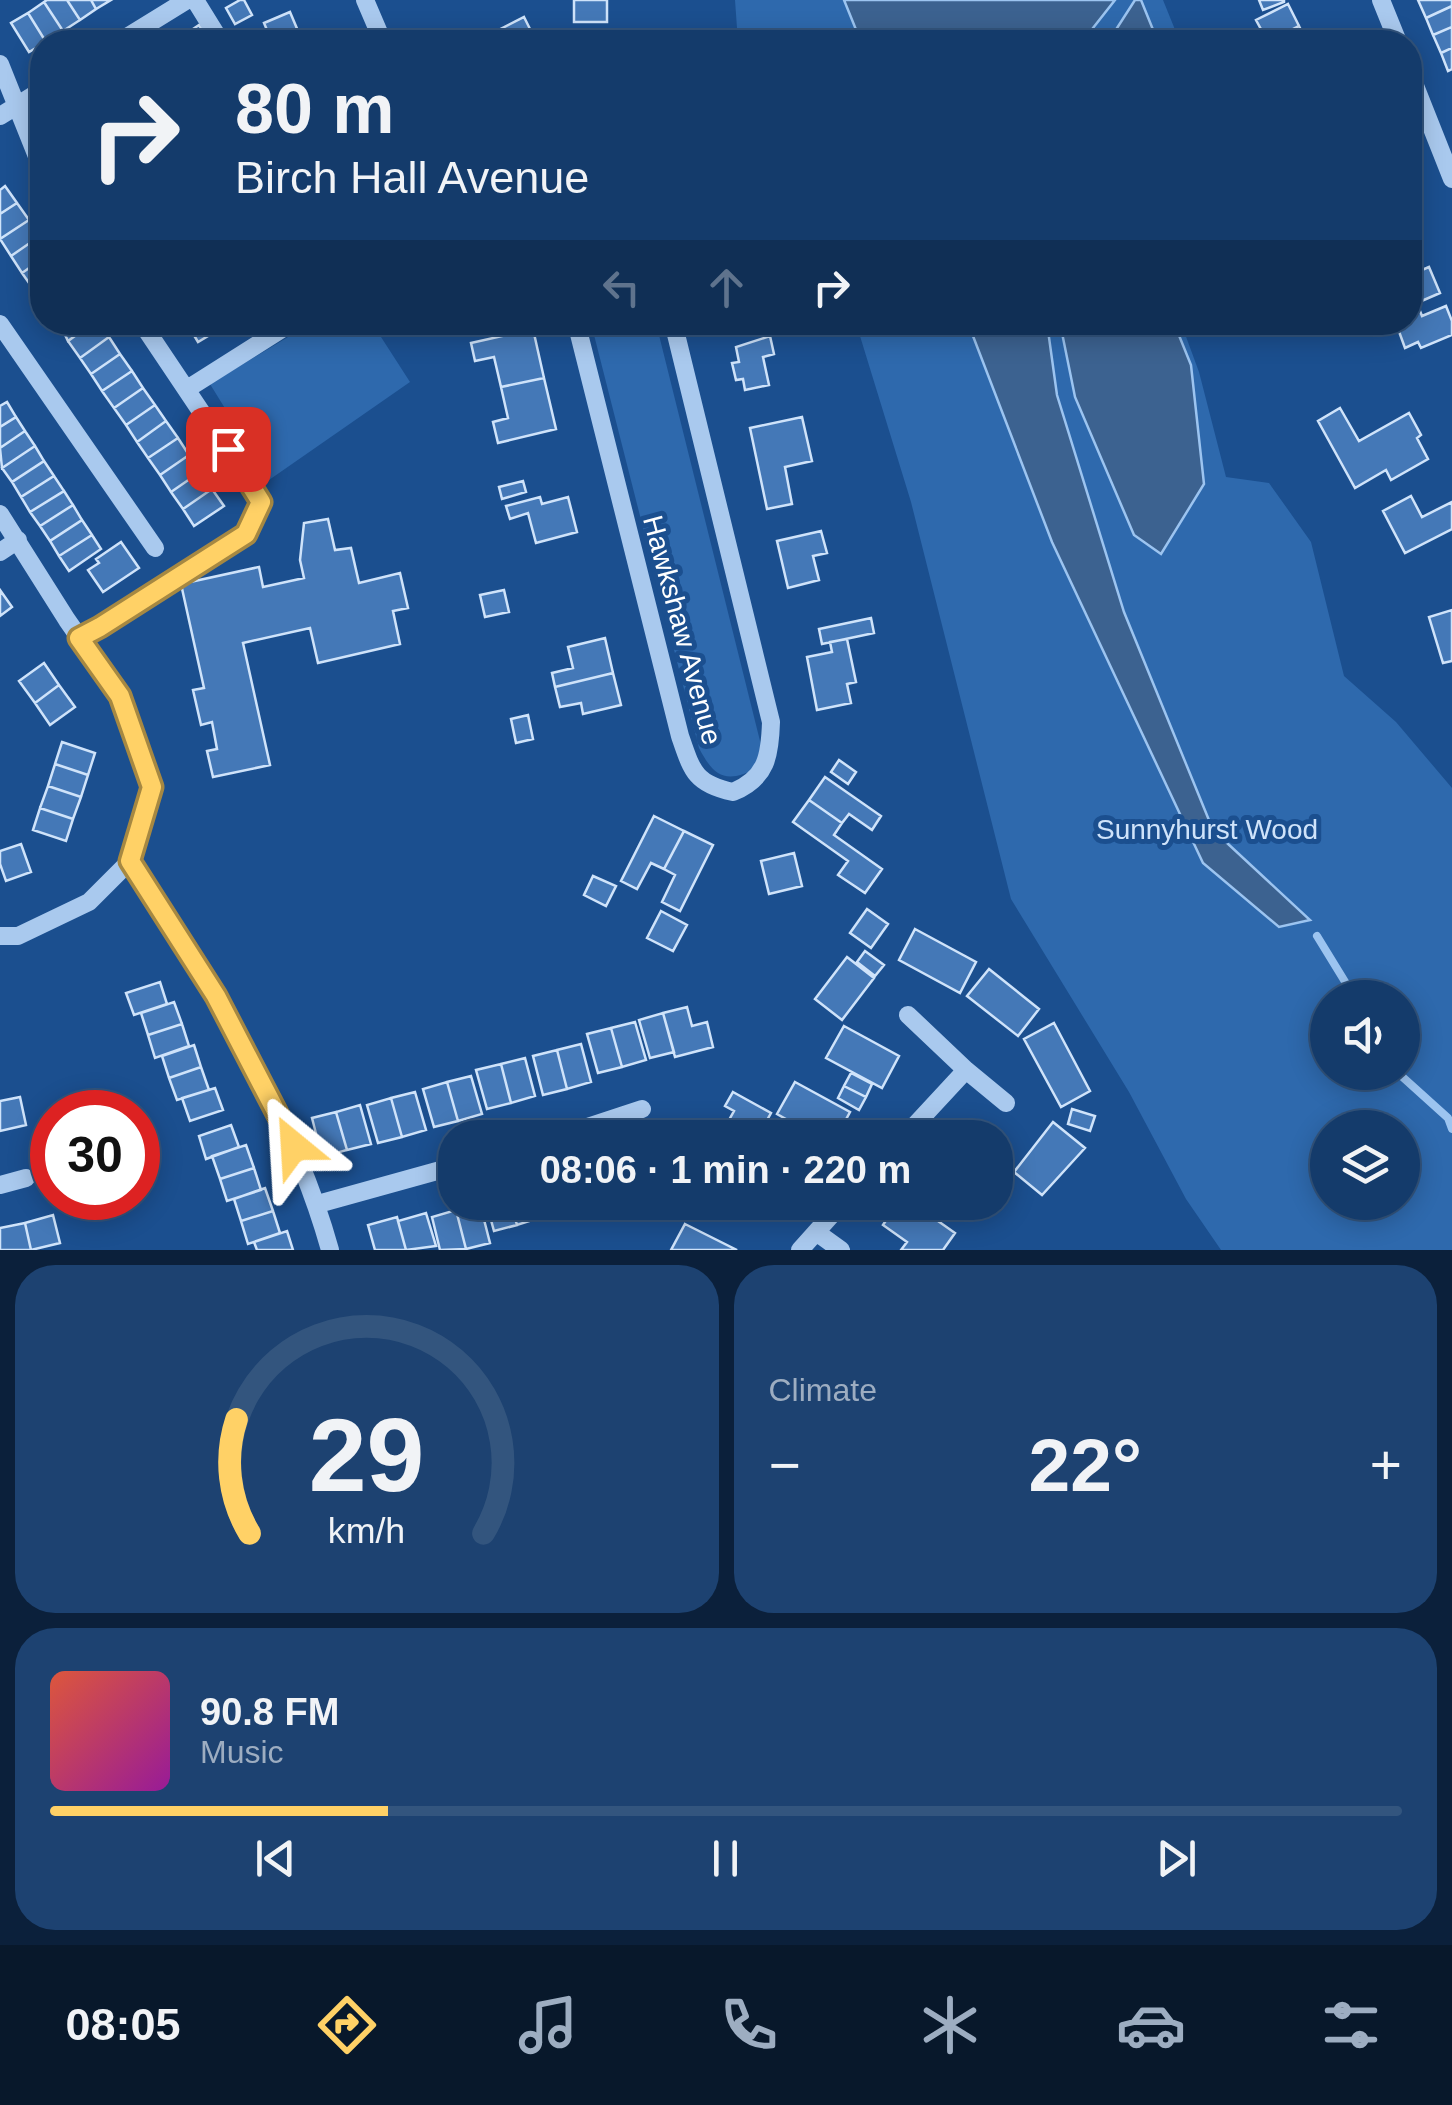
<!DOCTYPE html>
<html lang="en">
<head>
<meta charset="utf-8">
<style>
  :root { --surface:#143b6b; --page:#1d4271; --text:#f1f3f6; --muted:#9dadc1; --line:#33557e; --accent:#ffd166 }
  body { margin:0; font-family:Helvetica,sans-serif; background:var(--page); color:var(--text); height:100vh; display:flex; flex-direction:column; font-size:38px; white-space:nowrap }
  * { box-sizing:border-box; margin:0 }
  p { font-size:32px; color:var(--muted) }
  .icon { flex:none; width:55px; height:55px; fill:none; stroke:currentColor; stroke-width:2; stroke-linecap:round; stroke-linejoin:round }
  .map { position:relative; height:1250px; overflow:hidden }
  .drawer { display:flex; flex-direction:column; gap:15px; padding:15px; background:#0b203b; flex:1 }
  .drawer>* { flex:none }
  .banner { position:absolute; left:30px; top:30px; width:1392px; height:305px; border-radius:40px; box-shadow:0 5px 25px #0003,0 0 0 2px var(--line); background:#143b6b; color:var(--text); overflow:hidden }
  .buttons { position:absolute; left:1310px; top:980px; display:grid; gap:20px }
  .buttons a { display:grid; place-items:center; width:110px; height:110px; border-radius:50%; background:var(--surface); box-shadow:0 5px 25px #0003,0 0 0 2px var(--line); font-size:50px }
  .speed { position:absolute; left:30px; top:1090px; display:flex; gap:20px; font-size:50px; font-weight:700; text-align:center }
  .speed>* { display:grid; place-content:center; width:130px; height:130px; border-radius:50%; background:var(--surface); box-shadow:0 5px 25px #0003,0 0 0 2px var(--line); line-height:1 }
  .speed .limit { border:15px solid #d22; background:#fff; color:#111 }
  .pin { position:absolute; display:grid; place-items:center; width:85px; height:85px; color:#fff; margin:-42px; border-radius:20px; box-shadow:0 5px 15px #0006 }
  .me { position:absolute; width:110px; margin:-55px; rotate:333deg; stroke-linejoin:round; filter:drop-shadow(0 0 8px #0008) }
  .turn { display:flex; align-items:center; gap:35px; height:210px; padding:0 40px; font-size:45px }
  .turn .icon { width:130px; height:130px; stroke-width:2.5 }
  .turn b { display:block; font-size:70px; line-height:85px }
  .lanes { display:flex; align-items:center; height:95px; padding:0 40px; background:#0003; justify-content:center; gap:50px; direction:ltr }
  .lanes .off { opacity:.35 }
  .big { font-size:75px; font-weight:600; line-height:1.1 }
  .drawer .widget { flex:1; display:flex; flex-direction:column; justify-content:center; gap:15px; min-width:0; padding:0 35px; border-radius:40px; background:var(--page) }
  .drawer .dial { align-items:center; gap:0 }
  .dial svg { height:260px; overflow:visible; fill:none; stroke:var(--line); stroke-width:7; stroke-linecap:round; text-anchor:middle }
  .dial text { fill:var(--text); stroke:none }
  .song { display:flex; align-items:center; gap:30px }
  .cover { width:120px; height:120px; border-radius:15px; background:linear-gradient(135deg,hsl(10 70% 55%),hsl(300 70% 35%)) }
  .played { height:10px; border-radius:5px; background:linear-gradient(90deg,var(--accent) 25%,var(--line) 25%) }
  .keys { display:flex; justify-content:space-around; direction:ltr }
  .heat { display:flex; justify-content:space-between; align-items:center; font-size:55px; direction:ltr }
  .drawer .tiles { flex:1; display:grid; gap:15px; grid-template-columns:1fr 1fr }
  .widget:last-child { grid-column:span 2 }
  .trip { position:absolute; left:438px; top:1120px; width:575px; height:100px; border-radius:40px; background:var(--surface); box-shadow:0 5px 25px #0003,0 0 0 2px var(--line); font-weight:600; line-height:100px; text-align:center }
  .dock { display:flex; height:160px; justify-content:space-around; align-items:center; background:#08182b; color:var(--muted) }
  .dock .icon { width:70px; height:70px }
  .dock .on { color:var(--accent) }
  .dock b { font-size:45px; color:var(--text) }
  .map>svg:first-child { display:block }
</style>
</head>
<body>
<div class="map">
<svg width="1452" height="1250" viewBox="0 0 1452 1250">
  <rect width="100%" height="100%" fill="#1b4f8f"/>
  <path fill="#2e69ad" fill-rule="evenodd" d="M735 0H1163L1180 42H738Z
    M313 322 372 323 410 382 269 480 210 384Z
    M591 323H656L761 745 758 768C727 783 715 779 699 748Z
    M856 323H1181L1199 372 1226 477 1269 483 1311 542 1344 676 1396 722 1452 788V1250H1221L1186 1199 1129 1092 1011 899 911 502ZM1328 998H1402V1072H1328ZM1328 1128H1402V1202H1328Z"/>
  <path fill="#3c6290" stroke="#9cc4f0" stroke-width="2.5" d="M844 0H1115L1082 42H861Z
    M1135 0H1141L1158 42H1108Z
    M968 323H1047L1057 395 1124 612 1213 830 1310 920 1279 927 1203 863 1052 542Z
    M1060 323H1174L1191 365 1204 484 1161 554 1134 535 1075 397Z"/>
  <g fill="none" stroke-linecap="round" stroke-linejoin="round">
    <path stroke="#9cc4f0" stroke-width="8" d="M1317 936 1355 998
      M1397 1072 1448 1118 1452 1129"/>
  </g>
  <path fill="#4478b7" stroke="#cfe3fa" stroke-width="2.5" d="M47 0H67L80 20 63 31 44 2Z
    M67 0H91L96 9 80 20Z
    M91 0H111L96 9Z
    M240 0H244L252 15 235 24 226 8Z
    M574 0H607V22H574Z
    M1259 0H1284V2L1263 10Z
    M1418 0H1452V6L1426 18Z
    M44 2 63 31 46 42 28 13Z
    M1288 4 1299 26 1268 42 1256 20Z
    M1452 6V27L1433 35 1426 18Z
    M290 12 301 38 318 31 323 42H272L264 23Z
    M28 13 46 42 29 52 11 23Z
    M524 17 535 39 527 42H483L481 39Z
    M199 25 210 42H189L184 35Z
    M1299 26 1307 42H1268Z
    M1452 27V48L1441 53 1433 35Z
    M1452 48V69L1448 71 1441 53Z
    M5 186 17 203 0 214V190Z
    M17 203 29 220 0 239V214Z
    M29 220 40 236 11 256 0 239Z
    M40 236 42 259 22 273 11 256Z
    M42 259V284L34 290 22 273Z
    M1429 267 1440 293 1410 306V275Z
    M1418 306 1422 316 1446 306 1452 321V335L1421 348 1418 342 1405 348 1397 326 1410 322V309Z
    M59 322H94L68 341Z
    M94 322H99L109 337 80 358 68 341Z
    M186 322H214L218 330 198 342Z
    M533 329 544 378 501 387 494 357 475 361 471 343Z
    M770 336 774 354 763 357 769 385 745 390 743 379 736 380 732 363 739 362 736 347Z
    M109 337 120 354 91 374 80 358Z
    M120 354 132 371 102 391 91 374Z
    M132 371 143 388 114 408 102 391Z
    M544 378 556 429 498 443 493 422 508 418 501 387Z
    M143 388 155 405 126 425 114 408Z
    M7 402 16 417 0 427V406Z
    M155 405 166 421 137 442 126 425Z
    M1340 408 1359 441 1409 413 1421 435 1417 438 1428 459 1391 480 1386 470 1355 488 1318 421Z
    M16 417 25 431 0 448V427Z
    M802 417 812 461 785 467 792 504 767 509 750 428Z
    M166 421 178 438 148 458 137 442Z
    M25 431 35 446 2 468 0 448Z
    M178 438 189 455 160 475 148 458Z
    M35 446 44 461 12 482 2 468Z
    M189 455 200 472 171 492 160 475Z
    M44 461 54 476 21 497 12 482Z
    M200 472 212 489 183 509 171 492Z
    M54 476 64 491 30 512 21 497Z
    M523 481 526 492 502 499 499 487Z
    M212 489 224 506 194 526 183 509Z
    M64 491 73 505 40 526 30 512Z
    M1411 496 1422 517 1452 502V529L1405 553 1383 511Z
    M540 497 542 504 568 497 577 532 536 543 528 513 510 519 506 506Z
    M73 505 82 520 50 541 40 526Z
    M328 519 335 550 351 548 359 583 400 573 408 608 393 611 400 644 318 663 310 628 243 643 270 765 213 777 207 751 217 749 212 722 201 725 193 690 204 688 181 584 259 567 263 587 304 578 300 560 304 523Z
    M82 520 92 535 59 556 50 541Z
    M821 531 827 553 813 556 819 580 788 588 777 541Z
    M92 535 101 549 69 571 59 556Z
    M121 542 139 568 103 592 88 570 99 563 96 559Z
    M0 590 12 607 0 616Z
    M504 590 509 612 485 617 480 595Z
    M1452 610V661L1443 663 1429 617Z
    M871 618 874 633 822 644 819 629Z
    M605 638 613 673 555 687 552 673 573 668 568 647Z
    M847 639 856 682 847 684 851 703 817 710 807 657 832 652 830 642Z
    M44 663 59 685 35 703 19 681Z
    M613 673 621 705 583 714 581 703 560 707 555 687Z
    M59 685 75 707 50 725 35 703Z
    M528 715 533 739 516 743 511 719Z
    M62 742 95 753 88 775 55 764Z
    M839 760 856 772 848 784 831 772Z
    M55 764 88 775 81 797 48 786Z
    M825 777 881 816 872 830 849 814 842 823 809 800Z
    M48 786 81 797 73 819 40 808Z
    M809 800 842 823 834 835 882 869 865 893 838 875 848 861 793 822Z
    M40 808 73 819 66 841 33 830Z
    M654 816 684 831 664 869 651 863 637 889 621 881Z
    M684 831 713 845 680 911 662 902 675 875 664 869Z
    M21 844 31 872 6 881 0 864V851Z
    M794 853 802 886 769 894 761 861Z
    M593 876 616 886 606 906 584 895Z
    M867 909 888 924 871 948 850 933Z
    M661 911 687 925 673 951 647 938Z
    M915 929 976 962 960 993 899 960Z
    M865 951 884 965 875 976 857 962Z
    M847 957 874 978 842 1020 815 999Z
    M989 969 1039 1009 1018 1036 967 996Z
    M160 982 167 1004 134 1015 126 993Z
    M174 1002 182 1024 148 1035 141 1013Z
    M687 1007 692 1026 707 1022 713 1047 675 1057 663 1013Z
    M663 1013 674 1052 650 1058 639 1020Z
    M635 1022 646 1060 622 1067 611 1028Z
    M1054 1023 1090 1091 1061 1107 1024 1039Z
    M182 1024 189 1046 155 1058 148 1035Z
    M844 1026 899 1056 882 1088 826 1058Z
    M611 1028 622 1067 598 1073 587 1034Z
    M581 1044 591 1082 567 1089 557 1050Z
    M194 1045 201 1067 169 1078 162 1056Z
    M557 1050 567 1089 543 1095 533 1056Z
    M525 1058 535 1096 511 1103 501 1064Z
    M501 1064 511 1103 487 1109 476 1070Z
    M201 1067 209 1090 177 1100 169 1078Z
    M851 1073 872 1084 866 1097 844 1086Z
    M471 1076 482 1114 458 1121 447 1082Z
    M447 1082 458 1121 434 1127 423 1089Z
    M795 1082 850 1112 836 1138H820L777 1114Z
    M844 1086 866 1097 859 1110 838 1098Z
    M215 1088 223 1110 190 1121 182 1098Z
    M415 1092 426 1130 402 1137 391 1098Z
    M733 1092 771 1113 757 1138H719L734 1111 725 1106Z
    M20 1097 26 1125 0 1131V1101Z
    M391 1098 402 1137 378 1143 367 1105Z
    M360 1105 371 1144 347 1150 336 1112Z
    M1072 1109 1095 1116 1090 1131 1068 1124Z
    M336 1112 347 1150 322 1157 312 1118Z
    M1053 1122 1085 1148 1042 1195 1014 1172Z
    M231 1125 239 1147 206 1159 199 1136Z
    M246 1145 254 1168 220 1179 212 1156Z
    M995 1162 1009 1174 995 1191Z
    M254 1168 261 1190 227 1201 220 1179Z
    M265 1188 273 1211 241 1221 234 1199Z
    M486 1202H510L517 1225 494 1231Z
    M510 1202H534L539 1218 517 1225Z
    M542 1202H566L567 1206 545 1213Z
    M659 1202H699L691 1218Z
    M898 1202H911L955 1233 943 1250H901L907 1242 883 1225Z
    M480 1204 490 1243 466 1249 456 1210Z
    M456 1210 466 1249 440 1250 432 1217Z
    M273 1211 280 1233 248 1244 241 1221Z
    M426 1213 436 1246 406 1250 398 1221Z
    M53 1215 60 1243 31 1250 25 1223Z
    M397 1217 406 1250H375L368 1225Z
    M25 1223 31 1250H0V1228Z
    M685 1224 737 1250H671Z
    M287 1231 293 1250H257L254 1242Z"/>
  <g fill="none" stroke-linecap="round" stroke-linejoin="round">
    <path stroke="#a9c9ee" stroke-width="18" d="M195 0 221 42
      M365 0 383 42
      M1381 0 1398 42
      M119 42 187 0
      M0 64 42 169
      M1410 73 1452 179
      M0 116 42 90
      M576 322 680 736C692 771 695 784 733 792 767 778 770 755 771 722L673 322
      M0 324 155 548
      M187 389 293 322
      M0 514 67 620 120 696 153 787 130 861 89 902 18 936H0
      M0 552 18 540
      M79 638 100 627 246 533 261 501 141 322
      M130 861C208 983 291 1109 330 1250
      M908 1015 966 1070 1006 1103
      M554 1138 642 1109
      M903 1138 966 1070
      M0 1185 26 1178
      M318 1204 455 1166
      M816 1232 841 1250
      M800 1250 843 1202"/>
  </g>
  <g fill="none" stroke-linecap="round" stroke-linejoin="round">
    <g stroke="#a68842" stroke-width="25">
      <path id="route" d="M228 449 261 502 246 534 100 627 79 638 120 696 152 787 130 861 216 996 294 1146"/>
    </g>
    <use href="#route" stroke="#ffd166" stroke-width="18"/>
  </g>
  <g text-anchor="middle" stroke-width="10" stroke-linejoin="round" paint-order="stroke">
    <g font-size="28" fill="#fff" stroke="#1b4f8f">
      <text transform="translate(683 630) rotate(75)" y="10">Hawkshaw Avenue</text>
    </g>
    <g font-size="28" fill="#cfe3fa" stroke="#1b4f8f">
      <text x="1207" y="839">Sunnyhurst Wood</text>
    </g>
  </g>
</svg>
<div class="buttons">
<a><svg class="icon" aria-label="sound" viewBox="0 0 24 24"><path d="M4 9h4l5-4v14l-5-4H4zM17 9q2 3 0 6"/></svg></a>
<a><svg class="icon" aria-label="layers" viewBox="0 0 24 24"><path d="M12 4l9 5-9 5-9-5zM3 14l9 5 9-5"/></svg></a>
</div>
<div class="speed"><div class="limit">30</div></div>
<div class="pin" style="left:228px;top:449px;background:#d93025"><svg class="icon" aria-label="arrive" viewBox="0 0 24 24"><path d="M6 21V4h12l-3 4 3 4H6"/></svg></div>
<svg class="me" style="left:294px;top:1146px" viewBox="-20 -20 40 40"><path d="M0-17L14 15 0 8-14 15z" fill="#ffd166" stroke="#fff" stroke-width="4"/></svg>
<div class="trip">08:06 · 1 min · 220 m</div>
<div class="banner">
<div class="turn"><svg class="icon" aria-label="right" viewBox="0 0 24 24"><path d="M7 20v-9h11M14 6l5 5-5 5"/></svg><div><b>80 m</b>Birch Hall Avenue</div></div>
<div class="lanes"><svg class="icon off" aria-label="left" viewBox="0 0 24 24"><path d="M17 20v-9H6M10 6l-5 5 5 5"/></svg><svg class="icon off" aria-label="ahead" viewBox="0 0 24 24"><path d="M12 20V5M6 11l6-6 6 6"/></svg><svg class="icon" aria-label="right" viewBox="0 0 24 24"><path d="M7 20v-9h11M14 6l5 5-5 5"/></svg></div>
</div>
</div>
<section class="drawer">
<div class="tiles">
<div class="widget dial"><svg viewBox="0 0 100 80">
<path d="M14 69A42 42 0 1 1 86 69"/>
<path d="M14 69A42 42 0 0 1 10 34" stroke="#ffd166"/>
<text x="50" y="56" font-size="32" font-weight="700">29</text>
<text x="50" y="72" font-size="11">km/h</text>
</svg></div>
<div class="widget"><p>Climate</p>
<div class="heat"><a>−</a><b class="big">22°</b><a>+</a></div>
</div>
<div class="widget">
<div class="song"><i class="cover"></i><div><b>90.8 FM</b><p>Music</p></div></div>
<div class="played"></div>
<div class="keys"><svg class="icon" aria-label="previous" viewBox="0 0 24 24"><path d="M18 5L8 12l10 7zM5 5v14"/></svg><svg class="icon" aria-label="pause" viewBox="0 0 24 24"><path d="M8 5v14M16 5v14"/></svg><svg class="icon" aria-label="next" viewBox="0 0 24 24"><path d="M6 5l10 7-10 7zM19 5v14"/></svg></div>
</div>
</div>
</section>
<nav class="dock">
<b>08:05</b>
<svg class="icon on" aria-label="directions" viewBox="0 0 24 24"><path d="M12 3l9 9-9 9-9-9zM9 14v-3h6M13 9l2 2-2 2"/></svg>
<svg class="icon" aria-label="music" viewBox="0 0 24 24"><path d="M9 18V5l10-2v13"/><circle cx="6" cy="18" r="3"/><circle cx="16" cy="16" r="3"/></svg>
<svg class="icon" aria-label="phone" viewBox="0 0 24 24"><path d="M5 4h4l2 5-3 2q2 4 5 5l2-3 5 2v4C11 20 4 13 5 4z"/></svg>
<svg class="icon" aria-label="climate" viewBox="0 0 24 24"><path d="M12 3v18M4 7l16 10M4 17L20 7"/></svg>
<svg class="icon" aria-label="car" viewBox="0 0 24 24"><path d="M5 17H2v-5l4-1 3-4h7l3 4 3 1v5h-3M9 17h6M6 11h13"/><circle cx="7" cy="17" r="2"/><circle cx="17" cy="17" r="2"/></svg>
<svg class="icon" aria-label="filters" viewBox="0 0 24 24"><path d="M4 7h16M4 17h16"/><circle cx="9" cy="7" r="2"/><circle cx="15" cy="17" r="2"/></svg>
</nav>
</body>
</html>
